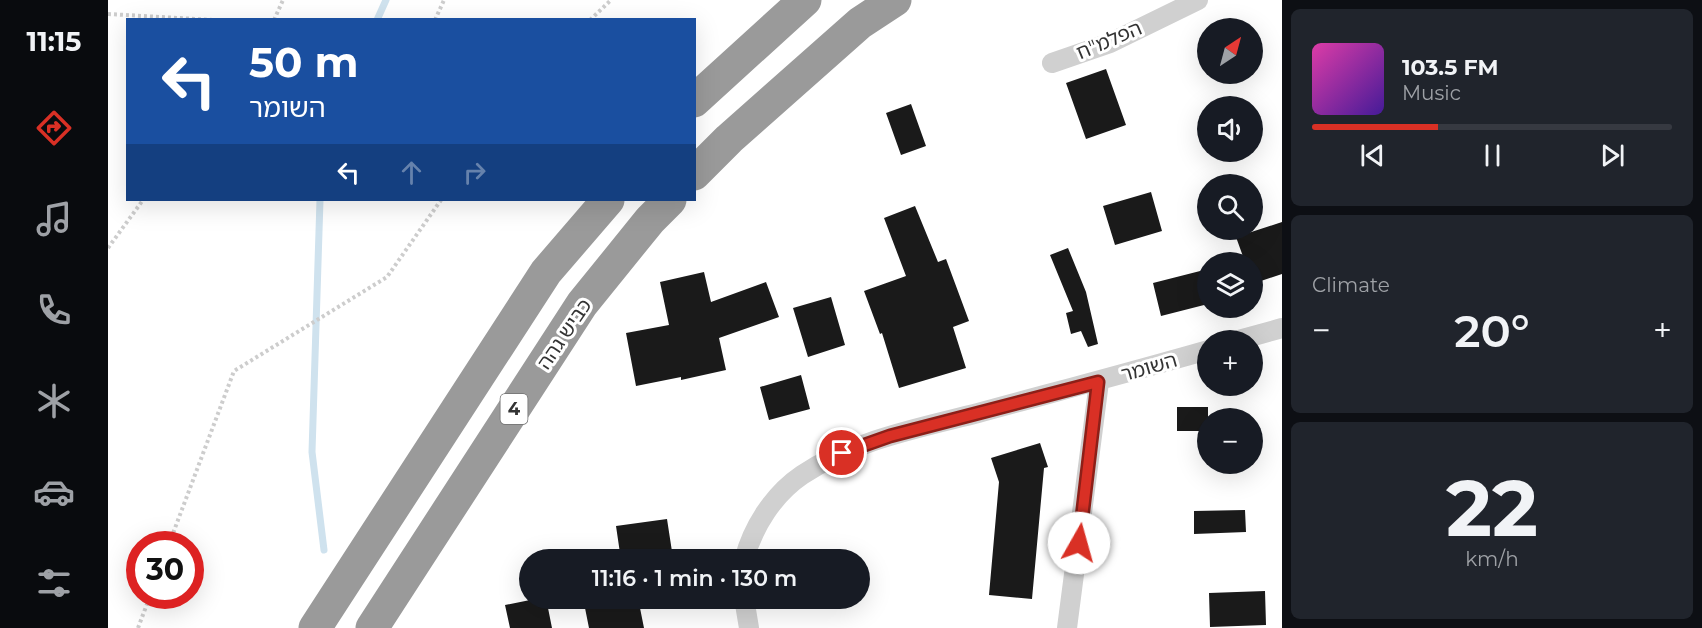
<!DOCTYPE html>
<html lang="en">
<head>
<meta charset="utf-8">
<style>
  :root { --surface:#171b24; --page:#20242c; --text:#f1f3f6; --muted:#9ea1a6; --line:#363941; --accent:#d93025 }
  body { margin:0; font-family:Montserrat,"Noto Sans Hebrew",sans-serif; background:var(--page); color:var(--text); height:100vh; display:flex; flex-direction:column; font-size:22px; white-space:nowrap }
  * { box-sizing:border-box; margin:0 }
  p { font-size:20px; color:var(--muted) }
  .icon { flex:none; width:33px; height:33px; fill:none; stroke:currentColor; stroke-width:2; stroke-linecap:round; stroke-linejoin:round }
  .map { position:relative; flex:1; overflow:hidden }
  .details { display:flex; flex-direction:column; gap:9px; padding:9px; background:#0d0f14; width:420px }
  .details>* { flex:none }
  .guide { position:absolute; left:18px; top:18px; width:570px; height:183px; border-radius:0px; box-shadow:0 6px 24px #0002; background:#1a4fa0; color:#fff; overflow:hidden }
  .needle { width:39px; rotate:36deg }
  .buttons { position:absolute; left:1089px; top:18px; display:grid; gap:12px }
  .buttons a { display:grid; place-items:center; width:66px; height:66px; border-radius:50%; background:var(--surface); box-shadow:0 6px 24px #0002; font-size:30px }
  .speed { position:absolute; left:18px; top:531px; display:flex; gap:12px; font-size:30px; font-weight:700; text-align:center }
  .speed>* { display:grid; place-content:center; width:78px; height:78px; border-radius:50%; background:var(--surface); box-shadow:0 6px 24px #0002; line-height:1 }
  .speed .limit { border:9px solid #d22; background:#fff; color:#111 }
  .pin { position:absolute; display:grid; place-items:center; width:51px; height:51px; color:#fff; margin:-26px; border:3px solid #fff; border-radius:50%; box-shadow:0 2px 6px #0007 }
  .me { position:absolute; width:66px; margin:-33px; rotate:7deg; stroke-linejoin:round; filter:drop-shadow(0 0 4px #0008) }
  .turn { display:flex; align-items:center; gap:21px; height:126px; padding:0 24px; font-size:27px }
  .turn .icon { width:78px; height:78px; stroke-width:2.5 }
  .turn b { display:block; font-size:42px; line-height:51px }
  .lanes { display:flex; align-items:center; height:57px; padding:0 24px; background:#0003; justify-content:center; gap:30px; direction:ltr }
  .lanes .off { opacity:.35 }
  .big { font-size:45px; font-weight:600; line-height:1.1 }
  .details .card { flex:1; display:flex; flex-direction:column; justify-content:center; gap:9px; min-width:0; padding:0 21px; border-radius:9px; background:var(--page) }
  .details .dial { align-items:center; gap:0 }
  .dial b { font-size:78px; line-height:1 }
  .song { display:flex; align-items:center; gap:18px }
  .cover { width:72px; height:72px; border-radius:9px; background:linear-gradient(135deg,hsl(320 70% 55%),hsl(260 70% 35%)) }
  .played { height:6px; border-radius:3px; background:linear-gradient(90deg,var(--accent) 35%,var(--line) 35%) }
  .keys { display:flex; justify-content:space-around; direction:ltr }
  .heat { display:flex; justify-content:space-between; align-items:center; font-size:33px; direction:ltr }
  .trip { position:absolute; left:411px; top:549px; width:351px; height:60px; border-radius:30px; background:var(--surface); box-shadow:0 6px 24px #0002; font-weight:600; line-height:60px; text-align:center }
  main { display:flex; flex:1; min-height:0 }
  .dock { display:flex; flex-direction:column; width:108px; justify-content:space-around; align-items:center; background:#090b0e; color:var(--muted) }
  .dock .icon { width:42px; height:42px }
  .dock .selected { color:var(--accent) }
  .dock b { font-size:27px; color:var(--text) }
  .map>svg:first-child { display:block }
</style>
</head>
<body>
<main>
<nav class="dock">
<b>11:15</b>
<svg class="icon selected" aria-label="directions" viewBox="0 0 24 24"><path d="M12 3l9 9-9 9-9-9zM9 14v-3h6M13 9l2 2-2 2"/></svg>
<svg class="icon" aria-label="music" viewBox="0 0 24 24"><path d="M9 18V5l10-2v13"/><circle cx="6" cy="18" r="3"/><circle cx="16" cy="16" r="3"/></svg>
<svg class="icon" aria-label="phone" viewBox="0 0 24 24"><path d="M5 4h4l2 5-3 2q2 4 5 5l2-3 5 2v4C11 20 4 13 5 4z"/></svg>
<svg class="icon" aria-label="climate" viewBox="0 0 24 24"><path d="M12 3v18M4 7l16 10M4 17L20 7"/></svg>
<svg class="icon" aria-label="car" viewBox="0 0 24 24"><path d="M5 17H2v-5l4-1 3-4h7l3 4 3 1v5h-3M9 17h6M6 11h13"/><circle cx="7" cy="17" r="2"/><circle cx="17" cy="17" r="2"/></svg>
<svg class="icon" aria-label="filters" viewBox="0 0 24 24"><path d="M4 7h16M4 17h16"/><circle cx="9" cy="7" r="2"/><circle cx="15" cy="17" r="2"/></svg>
</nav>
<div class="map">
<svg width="1174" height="628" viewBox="0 0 1174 628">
  <rect width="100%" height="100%" fill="#fff"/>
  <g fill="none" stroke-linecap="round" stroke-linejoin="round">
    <path stroke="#cfe2ee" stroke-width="7" d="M269 20 278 0
      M212 200 204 452 216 550"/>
  </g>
  <path fill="#1a1a1a" d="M998 69 1018 125 978 139 958 83Z
    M803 104 818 146 793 155 778 113Z
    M1043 192 1054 231 1007 245 995 206Z
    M807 206 830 262 838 259 861 321 845 327 858 368 791 388 774 333 772 334 756 291 798 276 776 218Z
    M1174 222V274L1144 284V262H1137L1128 237Z
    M960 248 978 292 990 344 980 347 973 331 963 334 958 313 965 311 942 255Z
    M1100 269V304L1053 316 1045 283Z
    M596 272 603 302 658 282 671 317 611 338 618 370 573 380V377L528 386 518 333 561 325 552 282Z
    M723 297 737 345 700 357 685 308Z
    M693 375 702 409 661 420 652 387Z
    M1069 407H1100V431H1069Z
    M932 443 940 467 936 468 924 599 881 595 891 482 883 458Z
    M1137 510 1138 532 1086 534V511Z
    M559 519 565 558 513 560 508 526Z
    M1157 591 1158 625 1102 627 1101 593Z
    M432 598H438L444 628H402L397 605Z
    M475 598H530L536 628H481Z"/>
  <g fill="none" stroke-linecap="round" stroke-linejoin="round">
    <path stroke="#cdcdcd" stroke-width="4" stroke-dasharray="3 3" stroke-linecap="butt" d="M0 14 105 20
      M166 20 175 0
      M327 20 336 0
      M482 20 503 0
      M0 248 35 200
      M61 544 126 371 279 277 333 200
      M30 628 42 596"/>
    <path stroke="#d0d0d0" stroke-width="20" d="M944 63 1002 43 1090 0
      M1131 340 1174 328
      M636 560C645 526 666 494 694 475 747 440 811 428 870 413 947 392 1023 372 1100 350
      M636 598 641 628
      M959 628 991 382"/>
    <path stroke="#9a9a9a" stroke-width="33" d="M586 101 697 0
      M586 174 621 139 752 23 787 0
      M207 628 438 272 500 200
      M264 628 474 304 542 220 562 200"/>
  </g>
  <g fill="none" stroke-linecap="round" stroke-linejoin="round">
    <g stroke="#8d1f18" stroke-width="15">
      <path id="route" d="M734 453 782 436 990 382 971 543"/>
    </g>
    <use href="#route" stroke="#d93025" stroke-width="10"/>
  </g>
  <g text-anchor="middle" stroke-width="6" stroke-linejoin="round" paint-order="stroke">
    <rect fill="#fff" stroke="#707070" stroke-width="1.5" x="392.5" y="394" width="27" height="30" rx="4.5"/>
    <g font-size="18" font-weight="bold" fill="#333">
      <text x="406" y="415">4</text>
    </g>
    <g font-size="20" fill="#333" stroke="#fff">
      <text transform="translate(1001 40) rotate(-23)" y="7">הפלמ"ח</text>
      <text transform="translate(456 334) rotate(-56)" y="7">כביש גהה</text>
      <text transform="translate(1041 367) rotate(-16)" y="7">השומר</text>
    </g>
  </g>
</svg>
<div class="buttons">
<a><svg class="needle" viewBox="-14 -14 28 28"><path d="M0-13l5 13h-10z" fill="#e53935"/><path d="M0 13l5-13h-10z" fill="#9ea1a6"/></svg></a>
<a><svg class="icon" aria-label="sound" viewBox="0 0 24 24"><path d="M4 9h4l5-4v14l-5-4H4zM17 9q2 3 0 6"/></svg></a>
<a><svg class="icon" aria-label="search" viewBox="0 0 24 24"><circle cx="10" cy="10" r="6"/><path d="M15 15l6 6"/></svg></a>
<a><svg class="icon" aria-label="layers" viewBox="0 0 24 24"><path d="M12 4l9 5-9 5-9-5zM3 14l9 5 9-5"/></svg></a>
<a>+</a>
<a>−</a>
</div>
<div class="speed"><div class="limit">30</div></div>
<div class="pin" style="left:734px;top:453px;background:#d93025"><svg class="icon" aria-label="arrive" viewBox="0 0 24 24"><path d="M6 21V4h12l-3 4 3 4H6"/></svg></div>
<svg class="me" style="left:971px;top:543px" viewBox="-20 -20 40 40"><circle r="19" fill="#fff"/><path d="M0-13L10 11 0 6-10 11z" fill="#d93025"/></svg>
<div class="trip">11:16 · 1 min · 130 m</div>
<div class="guide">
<div class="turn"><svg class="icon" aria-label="left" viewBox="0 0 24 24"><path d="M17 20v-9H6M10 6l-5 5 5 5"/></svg><div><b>50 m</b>השומר</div></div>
<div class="lanes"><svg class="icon" aria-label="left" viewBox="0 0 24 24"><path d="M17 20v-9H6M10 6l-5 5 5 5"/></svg><svg class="icon off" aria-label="ahead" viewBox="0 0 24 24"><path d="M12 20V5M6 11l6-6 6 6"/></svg><svg class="icon off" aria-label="right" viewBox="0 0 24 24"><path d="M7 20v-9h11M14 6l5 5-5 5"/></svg></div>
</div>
</div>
<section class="details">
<div class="card">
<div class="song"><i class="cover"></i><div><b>103.5 FM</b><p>Music</p></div></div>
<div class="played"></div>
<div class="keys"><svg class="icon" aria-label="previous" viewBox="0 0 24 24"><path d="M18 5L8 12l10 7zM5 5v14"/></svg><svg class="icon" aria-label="pause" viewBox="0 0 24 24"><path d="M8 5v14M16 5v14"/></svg><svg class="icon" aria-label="next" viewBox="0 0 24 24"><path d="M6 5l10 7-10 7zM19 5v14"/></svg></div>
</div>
<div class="card"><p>Climate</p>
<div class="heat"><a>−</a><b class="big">20°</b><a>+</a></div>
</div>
<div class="card dial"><b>22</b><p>km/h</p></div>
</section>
</main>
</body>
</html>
